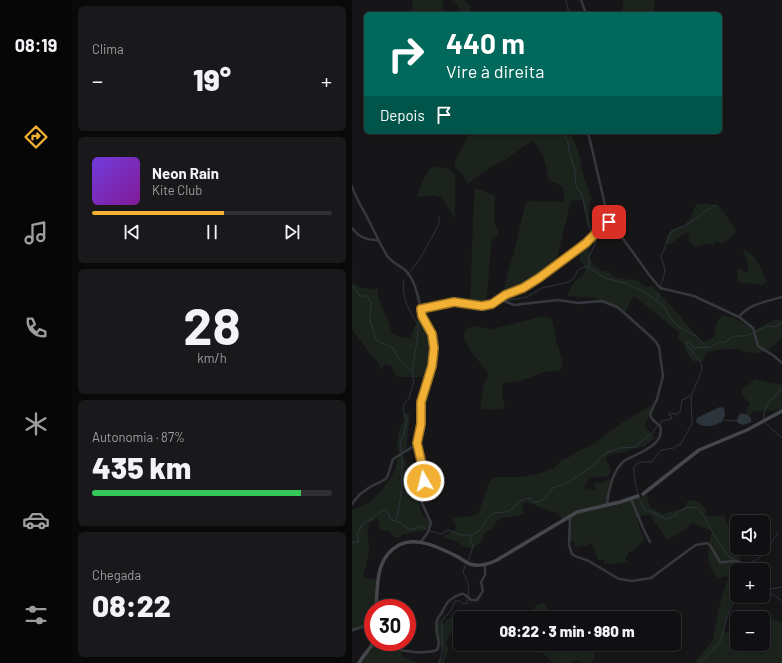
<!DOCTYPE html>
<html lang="pt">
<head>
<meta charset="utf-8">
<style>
  :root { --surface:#101012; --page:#19191b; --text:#f1f3f6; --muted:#9c9d9f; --line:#303032; --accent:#f2b134 }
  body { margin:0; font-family:Barlow,sans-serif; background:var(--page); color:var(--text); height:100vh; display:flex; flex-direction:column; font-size:15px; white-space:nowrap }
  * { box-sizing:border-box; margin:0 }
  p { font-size:13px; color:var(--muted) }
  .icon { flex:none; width:22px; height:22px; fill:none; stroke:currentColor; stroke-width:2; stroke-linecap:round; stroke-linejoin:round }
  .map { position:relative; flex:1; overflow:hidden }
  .drawer { display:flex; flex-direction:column; gap:6px; padding:6px; background:#09090a; width:280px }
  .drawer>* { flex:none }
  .top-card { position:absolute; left:12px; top:12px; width:358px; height:122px; border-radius:6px; box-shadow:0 2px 6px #0003,0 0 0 1px var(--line); background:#00695c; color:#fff; overflow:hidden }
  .tools { position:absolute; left:378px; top:515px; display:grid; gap:8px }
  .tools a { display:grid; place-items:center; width:40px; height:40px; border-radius:6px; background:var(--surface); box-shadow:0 2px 6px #0003,0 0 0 1px var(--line); font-size:20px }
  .speed { position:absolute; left:12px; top:599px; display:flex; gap:8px; font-size:20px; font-weight:700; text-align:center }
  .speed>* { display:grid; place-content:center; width:52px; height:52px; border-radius:50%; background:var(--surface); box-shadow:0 2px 6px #0003,0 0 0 1px var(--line); line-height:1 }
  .speed .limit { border:6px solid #d22; background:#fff; color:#111 }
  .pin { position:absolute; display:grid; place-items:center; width:34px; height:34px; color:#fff; margin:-17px; border-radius:8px; box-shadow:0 2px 6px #0006 }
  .me { position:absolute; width:44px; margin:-22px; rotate:352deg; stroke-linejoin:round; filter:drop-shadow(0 0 3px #0008) }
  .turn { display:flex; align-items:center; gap:14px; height:84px; padding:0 16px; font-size:18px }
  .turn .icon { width:52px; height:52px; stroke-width:2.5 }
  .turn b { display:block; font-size:28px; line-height:34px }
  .then { display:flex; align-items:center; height:38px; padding:0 16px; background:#0003; gap:8px; font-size:15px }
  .big { font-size:30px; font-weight:800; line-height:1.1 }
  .drawer .card { flex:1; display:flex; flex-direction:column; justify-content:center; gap:6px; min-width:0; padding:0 14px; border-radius:6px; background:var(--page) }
  .drawer .dial { align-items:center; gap:0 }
  .dial b { font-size:52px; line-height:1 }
  .song { display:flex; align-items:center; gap:12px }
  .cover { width:48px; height:48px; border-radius:6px; background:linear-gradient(135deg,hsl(260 70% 55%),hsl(290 70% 35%)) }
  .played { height:4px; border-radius:2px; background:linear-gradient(90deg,var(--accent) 55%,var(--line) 55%) }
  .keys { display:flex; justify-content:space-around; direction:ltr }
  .heat { display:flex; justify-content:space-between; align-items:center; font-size:22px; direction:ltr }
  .charge { height:6px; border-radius:3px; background:linear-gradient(90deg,#34c759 87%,var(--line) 0) }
  .trip { position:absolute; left:101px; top:611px; width:228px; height:40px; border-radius:6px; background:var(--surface); box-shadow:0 2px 6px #0003,0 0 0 1px var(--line); font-weight:800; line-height:40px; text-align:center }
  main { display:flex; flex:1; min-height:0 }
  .menu { display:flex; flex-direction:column; width:72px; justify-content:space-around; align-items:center; background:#060607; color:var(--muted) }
  .menu .icon { width:28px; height:28px }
  .menu .active { color:var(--accent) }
  .menu b { font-size:18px; color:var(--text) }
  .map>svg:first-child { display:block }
</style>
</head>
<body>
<main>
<nav class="menu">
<b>08:19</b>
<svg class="icon active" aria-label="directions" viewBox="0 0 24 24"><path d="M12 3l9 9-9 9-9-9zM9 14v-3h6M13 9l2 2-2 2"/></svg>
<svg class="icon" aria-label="music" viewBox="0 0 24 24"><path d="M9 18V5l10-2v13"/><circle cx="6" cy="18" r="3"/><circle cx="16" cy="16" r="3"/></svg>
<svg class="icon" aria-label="phone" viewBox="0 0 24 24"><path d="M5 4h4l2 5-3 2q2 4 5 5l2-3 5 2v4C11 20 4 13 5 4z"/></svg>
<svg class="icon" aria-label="climate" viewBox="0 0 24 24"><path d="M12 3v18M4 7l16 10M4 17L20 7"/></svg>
<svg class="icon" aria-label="car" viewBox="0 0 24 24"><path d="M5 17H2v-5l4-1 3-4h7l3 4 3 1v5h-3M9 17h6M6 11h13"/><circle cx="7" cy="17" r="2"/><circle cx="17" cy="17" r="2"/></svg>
<svg class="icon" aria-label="filters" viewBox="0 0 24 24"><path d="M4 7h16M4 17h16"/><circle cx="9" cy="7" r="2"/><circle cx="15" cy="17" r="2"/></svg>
</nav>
<section class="drawer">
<div class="card"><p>Clima</p>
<div class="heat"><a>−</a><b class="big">19°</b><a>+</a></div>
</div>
<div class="card">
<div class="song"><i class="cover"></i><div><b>Neon Rain</b><p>Kite Club</p></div></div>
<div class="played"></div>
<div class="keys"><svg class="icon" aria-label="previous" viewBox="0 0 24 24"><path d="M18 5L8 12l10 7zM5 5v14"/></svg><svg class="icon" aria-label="pause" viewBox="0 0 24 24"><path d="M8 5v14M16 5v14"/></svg><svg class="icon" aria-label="next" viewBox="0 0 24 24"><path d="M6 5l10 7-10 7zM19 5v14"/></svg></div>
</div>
<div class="card dial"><b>28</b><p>km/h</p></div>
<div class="card"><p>Autonomia · 87%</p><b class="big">435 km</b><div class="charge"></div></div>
<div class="card"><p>Chegada</p><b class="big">08:22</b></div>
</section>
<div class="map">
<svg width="430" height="663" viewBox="0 0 430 663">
  <rect width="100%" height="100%" fill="#161618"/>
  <path fill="#1c231d" d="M61 0H90L92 11 94 14H59Z
    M101 0H112L117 4 120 14H110L105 4Z
    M271 0H303L301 14H263L271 10Z
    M116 132H219L228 157 230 171 240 200 238 202C237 205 237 223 239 225 240 228 244 230 246 233L242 237C235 225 233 212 230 199L219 201 203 266 184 281 150 297 157 268 161 256 174 201 212 202V189C208 182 201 184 196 179 196 169 190 145 179 141L152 161C142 163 124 177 116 184L109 172 102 166C104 153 115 144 116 132Z
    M83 166 94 168 103 174V219L90 197 81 195 65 197C69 188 73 170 83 166Z
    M123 188 143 196 142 220 146 231V235L140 241 139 246 134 307 125 308 118 307 121 220Z
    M346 203 366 205 384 229 381 236 369 244 366 241 360 245 354 244 342 247 337 241 336 232 333 233 318 244H315V235C321 227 327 229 334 223 340 219 341 209 346 203Z
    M238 241C236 256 238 267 254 272L256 270C263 281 275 279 286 280L292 286 297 287 300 285 349 340 353 342C366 336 361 334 365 323 366 320 369 317 371 315L384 319 403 330 421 320H430V340L429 339 414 352 400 353 388 350 387 349H373L355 352 351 361H341C333 354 334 343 325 337L328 333 282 296 272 314 259 305 243 298 216 296V292L223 281 233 274V267L227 259 230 249 229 247Z
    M392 250C405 256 410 270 415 282L409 285 387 282 385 280 386 269 396 272C396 264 395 259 391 253Z
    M0 282 8 288H15L19 290 25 288 28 302 37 322 40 334 48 337 58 338 67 317 78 343 80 356 75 377H45L39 366 33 364 29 369 26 362 19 355 0 329Z
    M188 317H198L200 320 205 343 211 363 208 371C191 369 183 377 167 381 162 383 157 381 152 383L150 386V395L153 406 152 408C144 410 136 410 128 409L132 383 136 378V373C131 366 111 344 112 335 112 331 117 328 120 326L141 329Z
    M403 379C411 380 422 386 430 383V410L403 411 399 413 398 416 393 414 396 407 399 405 389 394 391 389Z
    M302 404 293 426 303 438 291 447 281 448 274 452 259 454 255 457 254 460C258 467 262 472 254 477 244 476 238 476 233 485L234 489 238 488 240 491 244 489 242 483 252 482 257 478 260 482 254 501 255 506 277 501 295 495 298 507 311 514 332 508 335 502 339 500C348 501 354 506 355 516H372C376 528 385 535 385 548H387L388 559 384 567 385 588 382 598 377 609 371 631 375 633 385 621V644H411V618H391L404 614 430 622V663H342L361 640 366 612 376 576 367 578C352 567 356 547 360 531L340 523 335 528 315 540 298 515 290 516 285 519 292 539 283 550 276 552V555L273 557 275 561 269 563 253 564 252 560H246L240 543H238L236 545 228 546V547H222L223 543 221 541 216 542 217 521 212 520 203 512C192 511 184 503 172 502L170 509 172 513C161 521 149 512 142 525L143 527 132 533 130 542C116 554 113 545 100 540 97 539 93 538 90 537L102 531 104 527 101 518 121 516 126 514 136 485 138 481 143 477H169L186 474 202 468 211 459 216 458 224 452 242 444 271 422Z
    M51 414H58L54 451 50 453 57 468 56 482 61 492H69L67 503 70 515 80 522 73 530 52 534 46 538 42 537 37 531 28 530 25 518 17 523C14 532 17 540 17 549 16 559 13 568 11 578L25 579 22 608H21C21 621 13 625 3 630L2 632H0V510C6 506 15 505 20 500 26 496 42 474 44 467 46 462 44 461 47 455L45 442 48 427 52 420Z
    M188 604H193L199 615 203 618H178L183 607Z
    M101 616 105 617 102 627 94 642V646L97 647 92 663H85C100 651 85 647 83 635 83 630 84 624 84 619L85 617 93 626 94 620Z
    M180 644H235L242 651 243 657 238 663H232L226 660 219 663H202Z
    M15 648H28L50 652 51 657 66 663H5Z"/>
  <path fill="#2c353c" d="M368 407 372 408 373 415 370 422C361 426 353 429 344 422L345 418 347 417Z
    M388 414C393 413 396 414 399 418V422C394 424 390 427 385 422L386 417Z"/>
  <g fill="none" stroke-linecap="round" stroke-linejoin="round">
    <path stroke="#2c353c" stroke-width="1" d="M214 0 217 14
      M211 132 217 145V151L223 171 224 186 230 195 237 228 241 234
      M237 268V257L244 242 242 237
      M0 271V272
      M54 276 65 263 72 252 87 224V217
      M0 286 8 296H15L19 303 18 320 24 339 25 341 41 348 46 357 59 371
      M308 287C313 273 315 272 309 257L319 232C324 228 329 228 334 225 345 219 352 211 364 205
      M305 300 306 294
      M153 301 175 297 190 288 217 282 222 278 226 270 234 266 253 278 273 283 294 293 312 307 318 317 327 327 344 336 353 346
      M412 418V412L417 401 425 395 430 387
      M372 420 376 421 387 420
      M413 423 430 438
      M49 452 48 442 52 435 55 419 51 409 52 404 57 398 62 381C57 374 67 340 66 326 65 322 61 317 59 313 53 303 50 291 52 280
      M44 520C50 499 50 478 50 456
      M78 531 90 534 96 530C109 536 122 540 132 525 134 522 135 518 139 515 144 510 151 514 157 511 165 506 166 499 178 498L181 502H186L193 498 201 488 216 482 239 467 254 453 268 448 284 447 285 445 299 434 310 421 319 419 320 416 316 415 317 413 325 414 328 412 330 400 338 396
      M0 543 7 541 5 535 10 524C18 521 24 514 32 510L36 513 38 519 47 522 56 529H62L69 526 75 530
      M377 556C382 559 389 563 395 563 409 563 419 543 426 532
      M116 562 121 546 118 536
      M113 566 111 572C115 579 118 587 116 596
      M389 568C375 558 367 543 358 528 354 521 352 514 345 508L336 507 326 512 324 515 315 519 312 518 303 513 293 510C286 501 281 477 282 466L288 462H300L309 450 322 448 325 445H328L340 424 339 396 350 370 349 363 335 345V342H338L341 348 358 347 367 342 372 343 381 336H394L416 326 423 327 430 323
      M411 586 420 594 430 601
      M415 590 430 587
      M87 663 90 653V620L99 611 103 601H108L112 604 115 603V599
      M348 663 368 642 377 611 383 600 385 589"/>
    <path stroke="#37383d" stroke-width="2.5" d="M229 0 234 14
      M0 186C4 199 10 207 16 219 23 232 28 245 36 257 41 263 47 265 53 270 63 279 66 297 69 309
      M257 222 269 236 298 276 308 288 342 296 387 317 401 328 406 346 422 356 430 363
      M0 228C7 237 14 240 25 240
      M150 297 152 301 162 305 206 300 226 303 250 301 265 307 269 310 297 335 304 342 307 347 311 376 305 399 298 414 300 419 308 426C314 445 286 453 272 461 261 470 256 491 255 505
      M387 317C398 303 414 302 430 297
      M279 499 292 530 298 542
      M0 504 7 495 18 487 34 479 36 475 41 459 65 444
      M218 516 217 545 220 554 225 557 235 560 267 579 280 581 299 578 338 549 344 545 355 543 358 545 368 562C377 564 386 554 390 570
      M69 542 76 532 79 523 70 503 71 475 65 445 69 424V402L80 366 82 348 80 334 70 316 69 309 102 302H111L130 306 140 304 153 295 171 288 187 279 234 243 253 224 257 222 236 132
      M0 630 20 624
      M20 646C38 648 68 656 85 650 90 643 82 629 85 620 86 617 89 615 90 612 95 604 93 603 101 598 112 592 110 592 119 600H125L131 591 129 582 133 575V564"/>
    <path stroke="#45474d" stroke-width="3.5" d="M291 494 347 450 395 430 430 411
      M24 608C26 584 23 558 47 545 64 536 86 547 102 555 108 557 112 562 118 564 127 567 137 564 145 560L225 512 268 502 286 496
      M21 620 20 624 21 633
      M7 663C11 655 18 650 21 642"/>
  </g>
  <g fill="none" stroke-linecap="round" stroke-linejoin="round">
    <g stroke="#9d7322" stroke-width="10">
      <path id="route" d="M72 481 71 469 65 443 69 424V402L80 366 82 348 80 334 70 316 69 309 102 302 130 306 140 304 153 295 171 288 187 278 234 243 253 224 257 222"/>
    </g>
    <use href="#route" stroke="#f2b134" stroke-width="7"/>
  </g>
</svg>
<div class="tools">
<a><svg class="icon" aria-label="sound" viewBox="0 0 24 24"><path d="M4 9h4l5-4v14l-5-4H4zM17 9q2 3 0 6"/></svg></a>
<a>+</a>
<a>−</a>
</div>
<div class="speed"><div class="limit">30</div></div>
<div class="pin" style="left:257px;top:222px;background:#d93025"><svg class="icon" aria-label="arrive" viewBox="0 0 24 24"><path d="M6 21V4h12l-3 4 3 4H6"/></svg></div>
<svg class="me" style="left:72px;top:481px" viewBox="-20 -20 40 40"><circle r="17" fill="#f2b134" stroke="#fff" stroke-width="3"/><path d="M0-11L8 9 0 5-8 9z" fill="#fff"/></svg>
<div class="trip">08:22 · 3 min · 980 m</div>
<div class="top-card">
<div class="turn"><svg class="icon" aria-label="right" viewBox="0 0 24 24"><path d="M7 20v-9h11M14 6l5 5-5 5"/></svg><div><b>440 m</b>Vire à direita</div></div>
<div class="then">Depois<svg class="icon" aria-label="arrive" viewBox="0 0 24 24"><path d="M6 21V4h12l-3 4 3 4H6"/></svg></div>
</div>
</div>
</main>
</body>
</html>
